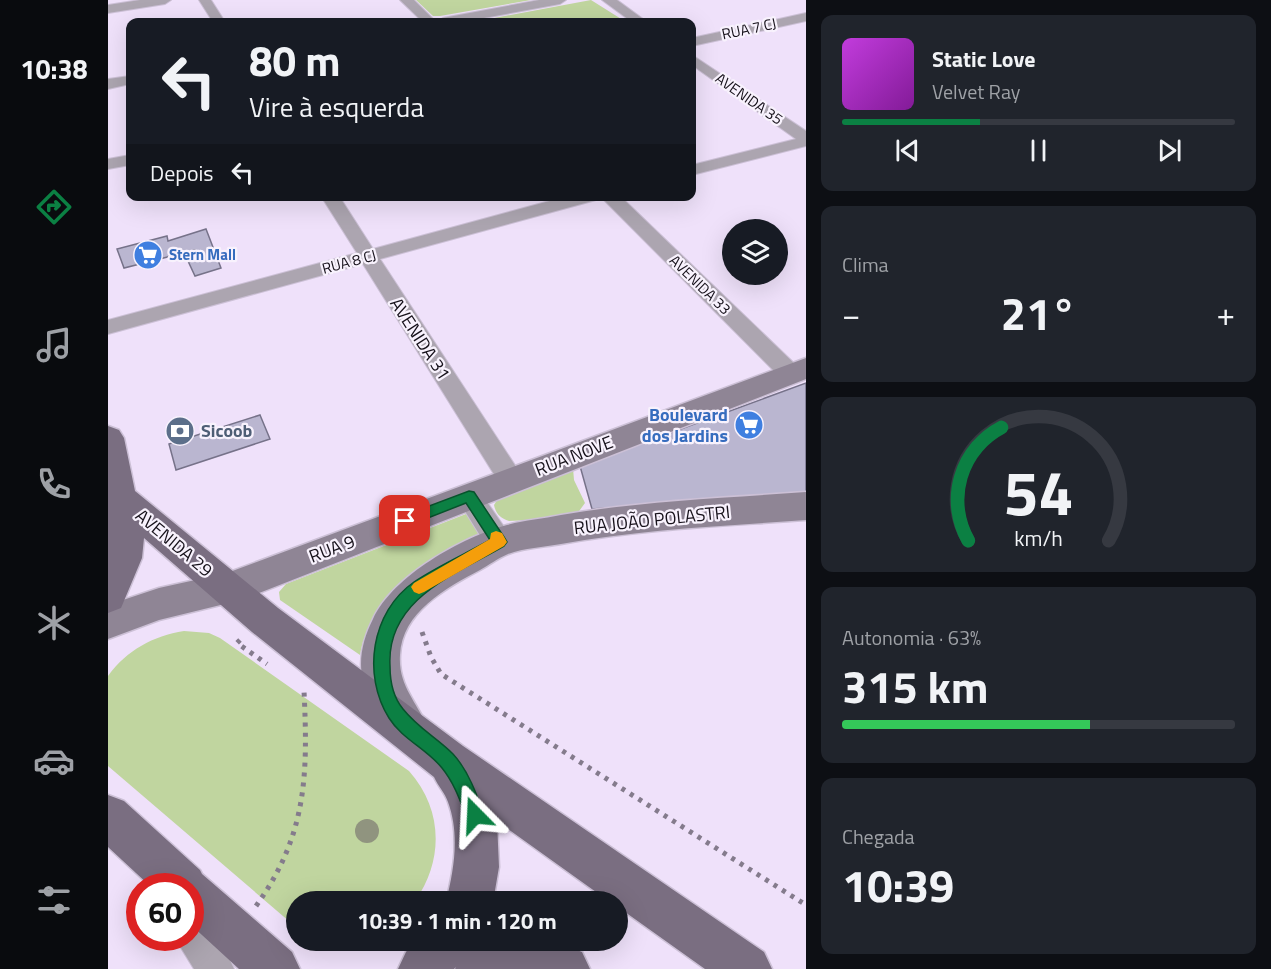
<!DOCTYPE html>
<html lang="pt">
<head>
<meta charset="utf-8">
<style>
  :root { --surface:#171b24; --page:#20242c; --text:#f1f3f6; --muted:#9ea1a6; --line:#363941; --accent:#0b8043 }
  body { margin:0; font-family:"Titillium Web",sans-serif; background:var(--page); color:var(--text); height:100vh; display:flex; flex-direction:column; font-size:22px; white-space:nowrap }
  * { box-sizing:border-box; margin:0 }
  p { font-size:20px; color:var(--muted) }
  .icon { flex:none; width:33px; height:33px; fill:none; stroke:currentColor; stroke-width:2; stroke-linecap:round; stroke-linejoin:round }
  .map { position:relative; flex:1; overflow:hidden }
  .sheet { display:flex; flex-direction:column; gap:15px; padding:15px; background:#0d0f14; width:465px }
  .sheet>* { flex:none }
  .top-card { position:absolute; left:18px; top:18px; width:570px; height:183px; border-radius:12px; box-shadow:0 6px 24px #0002; background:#171b24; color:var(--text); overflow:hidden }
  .fabs { position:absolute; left:614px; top:219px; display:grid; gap:12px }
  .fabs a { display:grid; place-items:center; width:66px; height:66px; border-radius:50%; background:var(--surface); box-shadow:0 6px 24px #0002; font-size:30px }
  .speed { position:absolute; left:18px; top:873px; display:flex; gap:12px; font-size:30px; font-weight:700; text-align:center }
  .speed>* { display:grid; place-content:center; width:78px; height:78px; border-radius:50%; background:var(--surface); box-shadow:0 6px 24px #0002; line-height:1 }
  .speed .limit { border:9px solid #d22; background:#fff; color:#111 }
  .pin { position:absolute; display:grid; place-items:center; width:51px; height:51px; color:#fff; margin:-26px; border-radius:12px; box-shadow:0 3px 9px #0006 }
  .me { position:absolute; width:66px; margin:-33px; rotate:339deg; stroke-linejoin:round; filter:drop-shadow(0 0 4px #0008) }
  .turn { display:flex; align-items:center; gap:21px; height:126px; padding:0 24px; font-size:27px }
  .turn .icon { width:78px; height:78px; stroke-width:2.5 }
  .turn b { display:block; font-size:42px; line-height:51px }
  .then { display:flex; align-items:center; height:57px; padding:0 24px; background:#0003; gap:12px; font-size:22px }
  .big { font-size:45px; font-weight:700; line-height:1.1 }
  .sheet .card { flex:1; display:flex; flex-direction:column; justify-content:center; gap:9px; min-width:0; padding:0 21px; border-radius:12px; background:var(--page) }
  .sheet .dial { align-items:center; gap:0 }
  .dial svg { height:156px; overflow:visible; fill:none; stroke:var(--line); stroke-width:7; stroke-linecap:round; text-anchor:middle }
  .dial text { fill:var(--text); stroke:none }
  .song { display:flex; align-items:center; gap:18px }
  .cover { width:72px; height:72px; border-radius:9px; background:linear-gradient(135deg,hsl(290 70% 55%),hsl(290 70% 35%)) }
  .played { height:6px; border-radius:3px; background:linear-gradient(90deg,var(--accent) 35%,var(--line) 35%) }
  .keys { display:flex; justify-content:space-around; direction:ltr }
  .heat { display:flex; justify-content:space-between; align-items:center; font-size:33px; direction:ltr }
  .charge { height:9px; border-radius:4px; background:linear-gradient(90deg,#34c759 63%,var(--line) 0) }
  .trip { position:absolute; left:178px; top:891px; width:342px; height:60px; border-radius:30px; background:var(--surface); box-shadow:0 6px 24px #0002; font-weight:700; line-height:60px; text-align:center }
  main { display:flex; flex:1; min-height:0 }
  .menu { display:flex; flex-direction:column; width:108px; justify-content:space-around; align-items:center; background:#090b0e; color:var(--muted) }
  .menu .icon { width:42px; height:42px }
  .menu .selected { color:var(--accent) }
  .menu b { font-size:27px; color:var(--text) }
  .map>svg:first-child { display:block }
</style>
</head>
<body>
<main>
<nav class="menu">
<b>10:38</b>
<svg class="icon selected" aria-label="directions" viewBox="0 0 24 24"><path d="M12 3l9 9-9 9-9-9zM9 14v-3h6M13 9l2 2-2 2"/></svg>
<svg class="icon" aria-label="music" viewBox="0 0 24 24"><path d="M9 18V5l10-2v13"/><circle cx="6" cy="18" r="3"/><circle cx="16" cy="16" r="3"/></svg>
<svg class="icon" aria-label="phone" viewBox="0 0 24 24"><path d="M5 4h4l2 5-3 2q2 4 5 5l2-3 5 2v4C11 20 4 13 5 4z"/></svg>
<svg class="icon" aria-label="climate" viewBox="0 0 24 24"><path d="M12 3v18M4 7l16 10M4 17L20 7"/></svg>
<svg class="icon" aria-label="car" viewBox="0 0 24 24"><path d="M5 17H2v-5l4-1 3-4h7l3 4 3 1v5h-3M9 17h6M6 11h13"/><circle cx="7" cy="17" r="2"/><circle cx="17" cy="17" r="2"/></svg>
<svg class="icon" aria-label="filters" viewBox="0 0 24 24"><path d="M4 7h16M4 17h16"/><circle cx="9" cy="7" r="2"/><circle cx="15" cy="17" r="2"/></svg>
</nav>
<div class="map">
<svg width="698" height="969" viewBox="0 0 698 969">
  <rect width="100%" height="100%" fill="#efe1fa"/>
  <path fill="#c0d59f" d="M308 0H423L332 16H325Z
    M483 0 518 22H365Z
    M465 468 466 480 477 503 466 518 401 521C392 518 388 514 386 505L391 497Z
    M358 514 377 539C320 568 266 584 252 655L172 600 171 592 178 584Z
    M76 631 101 633 112 638 301 771C335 809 336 860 307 901L189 902V928L0 766V676C19 650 45 636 76 631Z"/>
  <path fill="#bab6d0" stroke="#767289" stroke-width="1.5" d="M98 229 113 268 87 276 80 261 88 259 87 250 16 268 9 249 59 236 60 241Z
    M698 383V494L484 509 472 466Z
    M152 415 162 439 68 470 61 444Z"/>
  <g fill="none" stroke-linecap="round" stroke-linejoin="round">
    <g stroke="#ccc0d6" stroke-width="2">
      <path id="street" d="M32 0H63L57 4 0 13V5Z
        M91 0H103L117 22H105Z
        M292 0H306L328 22 335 18 431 0H458L452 4 354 22H315Z
        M494 0H509L539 22H524Z
        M698 13V21L584 46V38Z
        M584 55 698 131V146L584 175V165L688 139 584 65Z
        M22 76V84L0 89V79Z
        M22 155V165L0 169V159Z
        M213 196H231L265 249 460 196H491L488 200 272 259 412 473 416 480 412 487 403 490 394 487 255 264 0 334V320L249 253Z
        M492 196H512L691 368 694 374 691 380 683 382 675 380Z
        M361 486 370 489 401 534 404 542 401 550 391 553 381 550 352 503 348 496 352 489Z
        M82 910C104 919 117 948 126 969H86L67 938H82Z"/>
    </g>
    <g stroke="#ccc0d6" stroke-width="3">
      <path id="secondary" d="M698 358V379L133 600 51 620 0 639V605L51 588 119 573Z
        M698 492V520C616 526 534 529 453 544 436 547 416 548 400 554 390 558 381 565 372 570 338 588 294 612 292 655 290 685 308 701 319 726L313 740 298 746C294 745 289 743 285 741 272 733 258 696 255 681 250 659 255 639 265 619 285 576 354 537 399 525 417 520 435 519 453 515 534 501 616 498 698 492Z"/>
    </g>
    <g stroke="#ccc0d6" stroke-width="3">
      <path id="primary" d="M0 426 11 430 16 438 27 491 170 608 355 746 656 952 664 969H597L510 907V902H502L389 821 391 867 385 902H338C346 869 352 835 340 802 337 793 330 786 326 777L144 632 36 538 34 558 13 608 0 613Z
        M0 795 16 801 92 870 94 874 184 952 192 969H131L82 924V886H42L0 847Z
        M307 940H363L359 950 377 942H449L474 952 482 969H347L348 967 346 969H290L298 952Z"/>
    </g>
    <path stroke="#847b8c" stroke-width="5" stroke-dasharray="4 6" stroke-linecap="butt" d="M314 632 323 657 333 674 698 905
      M132 640 129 643 159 664
      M148 906C199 835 200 775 196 691"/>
    <use href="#street" fill="#aca5b0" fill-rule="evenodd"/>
    <use href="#secondary" fill="#8f8595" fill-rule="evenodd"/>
    <use href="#primary" fill="#7a6e81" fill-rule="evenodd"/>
  </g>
  <circle fill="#90947f" cx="259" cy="831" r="12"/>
  <path fill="#0b8043" stroke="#07532c" stroke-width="1.5" d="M361 491 366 492 396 537 399 542 396 546C348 574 278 599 282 666 282 680 285 697 295 709 310 728 329 738 345 754 360 770 369 795 376 815L373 821 367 824 360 821C353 803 347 784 334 768 319 749 294 739 281 718 254 675 263 612 306 582 330 566 357 554 382 540L358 503 297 527 292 525 289 521 292 517Z"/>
  <path fill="#f59e0b" d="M388 531 394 533 399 542 396 546 316 592 311 594 306 592 303 587 306 583 382 539 383 533Z"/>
  <defs>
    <g id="supermarket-disc" transform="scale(1.5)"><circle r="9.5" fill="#3f7fe0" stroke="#f8f2fd"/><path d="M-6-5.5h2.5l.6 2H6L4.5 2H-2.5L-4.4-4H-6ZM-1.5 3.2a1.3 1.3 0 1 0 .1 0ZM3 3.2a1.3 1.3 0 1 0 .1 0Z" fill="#fff"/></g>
    <g id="bank-disc" transform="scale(1.5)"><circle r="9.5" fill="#5c6f8a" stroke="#f8f2fd"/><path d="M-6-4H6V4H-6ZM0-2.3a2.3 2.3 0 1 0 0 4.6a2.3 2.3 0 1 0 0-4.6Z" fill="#fff"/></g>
  </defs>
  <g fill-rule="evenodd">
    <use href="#supermarket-disc" x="40" y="255"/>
    <use href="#supermarket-disc" x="641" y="425"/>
    <use href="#bank-disc" x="72" y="431"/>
  </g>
  <g text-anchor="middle" stroke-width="4.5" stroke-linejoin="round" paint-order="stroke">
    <g font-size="15" fill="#16111a" stroke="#f8f2fd">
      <text transform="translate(641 29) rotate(-12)" y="5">RUA 7 CJ</text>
      <text transform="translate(641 99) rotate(35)" y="5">AVENIDA 35</text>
      <text transform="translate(241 262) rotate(-15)" y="5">RUA 8 CJ</text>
      <text transform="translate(592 285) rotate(44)" y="5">AVENIDA 33</text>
    </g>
    <g font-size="15" font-weight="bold" fill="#366cbe" stroke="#f8f2fd" text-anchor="start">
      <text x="61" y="260">Stern Mall</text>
    </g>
    <g font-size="18" fill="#16111a" stroke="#f8f2fd">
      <text transform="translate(312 339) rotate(57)" y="6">AVENIDA 31</text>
      <text transform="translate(466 456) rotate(-21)" y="6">RUA NOVE</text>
      <text transform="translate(544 520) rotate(-6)" y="6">RUA JOÃO POLASTRI</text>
      <text transform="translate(66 543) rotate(40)" y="6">AVENIDA 29</text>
      <text transform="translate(224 549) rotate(-21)" y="6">RUA 9</text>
    </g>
    <g font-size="18" font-weight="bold" fill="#366cbe" stroke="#f8f2fd" text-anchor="end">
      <text x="620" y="421">Boulevard<tspan x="620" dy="21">dos Jardins</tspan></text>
    </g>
    <g font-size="18" font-weight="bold" fill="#4e5e75" stroke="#f8f2fd" text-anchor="start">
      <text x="93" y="437">Sicoob</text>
    </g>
  </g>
</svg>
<div class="fabs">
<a><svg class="icon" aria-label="layers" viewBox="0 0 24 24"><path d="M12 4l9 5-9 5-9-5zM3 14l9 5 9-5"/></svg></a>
</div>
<div class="speed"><div class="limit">60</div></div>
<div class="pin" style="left:297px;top:521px;background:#d93025"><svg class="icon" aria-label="arrive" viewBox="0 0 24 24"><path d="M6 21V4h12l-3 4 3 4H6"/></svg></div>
<svg class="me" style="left:367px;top:815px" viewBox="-20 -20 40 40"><path d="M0-17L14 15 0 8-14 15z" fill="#0b8043" stroke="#fff" stroke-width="4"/></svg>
<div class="trip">10:39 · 1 min · 120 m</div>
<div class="top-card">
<div class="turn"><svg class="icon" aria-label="left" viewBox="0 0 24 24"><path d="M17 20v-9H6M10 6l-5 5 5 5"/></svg><div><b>80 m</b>Vire à esquerda</div></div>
<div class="then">Depois<svg class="icon" aria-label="left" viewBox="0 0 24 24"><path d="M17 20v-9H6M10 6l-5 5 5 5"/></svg></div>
</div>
</div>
<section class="sheet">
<div class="card">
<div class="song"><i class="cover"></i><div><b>Static Love</b><p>Velvet Ray</p></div></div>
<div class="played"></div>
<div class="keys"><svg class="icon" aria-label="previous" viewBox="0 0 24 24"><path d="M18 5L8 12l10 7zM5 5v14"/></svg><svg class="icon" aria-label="pause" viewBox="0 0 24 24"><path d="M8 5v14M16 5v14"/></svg><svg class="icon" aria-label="next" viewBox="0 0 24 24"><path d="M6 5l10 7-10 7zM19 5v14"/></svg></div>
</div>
<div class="card"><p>Clima</p>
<div class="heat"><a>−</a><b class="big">21°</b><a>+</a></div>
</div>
<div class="card dial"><svg viewBox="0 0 100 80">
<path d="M14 69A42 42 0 1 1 86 69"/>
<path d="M14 69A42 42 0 0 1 31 11" stroke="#0b8043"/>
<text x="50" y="56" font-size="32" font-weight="700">54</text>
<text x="50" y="72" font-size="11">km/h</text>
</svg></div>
<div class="card"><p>Autonomia · 63%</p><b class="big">315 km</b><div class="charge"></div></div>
<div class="card"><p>Chegada</p><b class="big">10:39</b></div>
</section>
</main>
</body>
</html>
